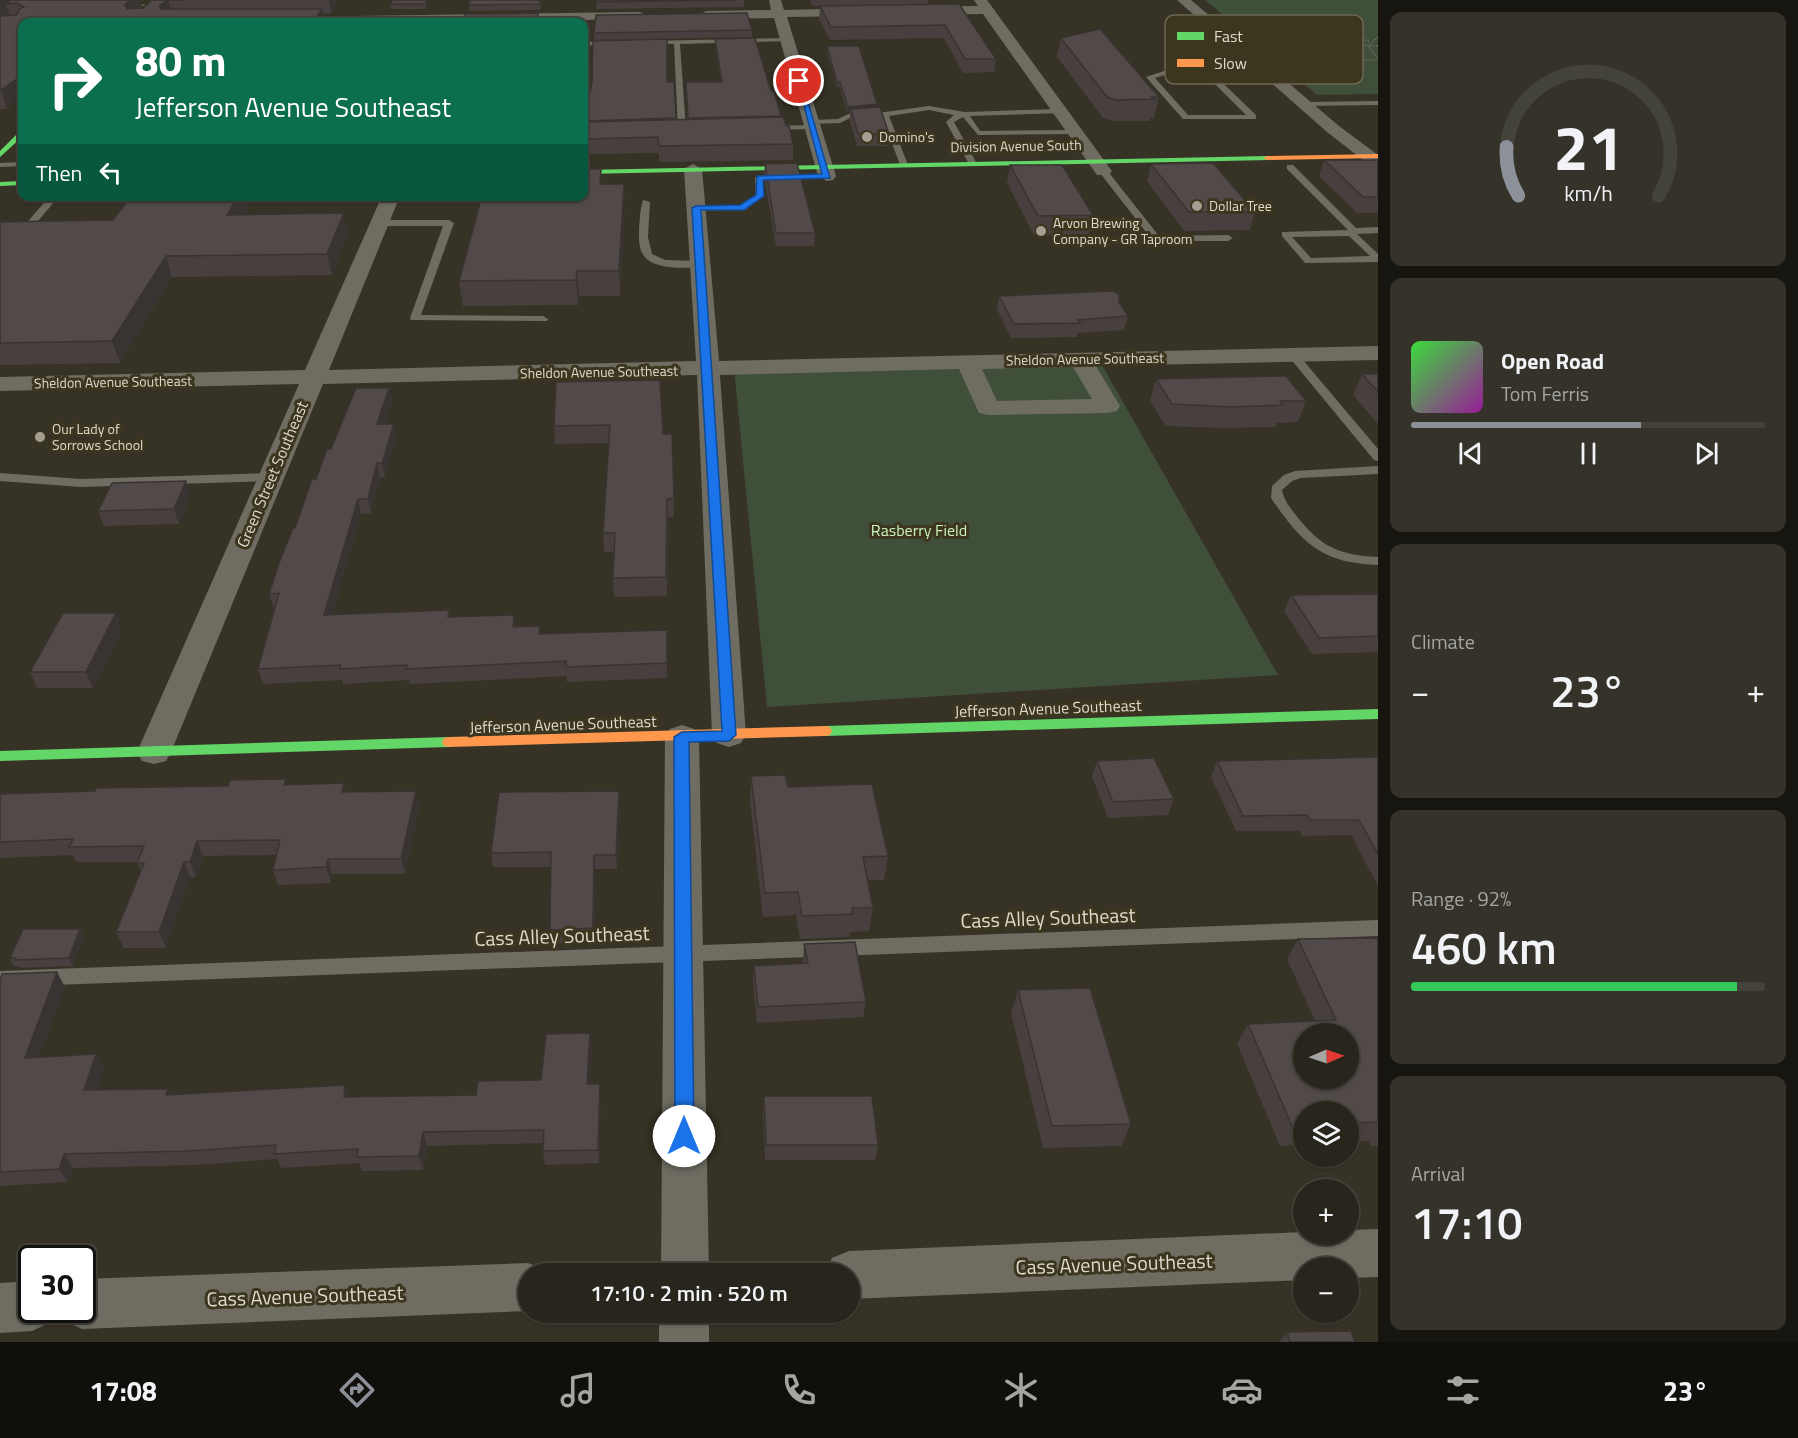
<!DOCTYPE html>
<html lang="en">
<head>
<meta charset="utf-8">
<style>
  :root { --surface:#28261c; --page:#343229; --text:#f1f3f6; --muted:#a5a5a3; --line:#44433b; --accent:#8c9099 }
  body { margin:0; font-family:"Titillium Web",sans-serif; background:var(--page); color:var(--text); height:100vh; display:flex; flex-direction:column; font-size:22px; white-space:nowrap }
  * { box-sizing:border-box; margin:0 }
  p { font-size:20px; color:var(--muted) }
  .icon { flex:none; width:33px; height:33px; fill:none; stroke:currentColor; stroke-width:2; stroke-linecap:round; stroke-linejoin:round }
  .map { position:relative; flex:1; overflow:hidden }
  .details { display:flex; flex-direction:column; gap:12px; padding:12px; background:#16150f; width:420px }
  .details>* { flex:none }
  .banner { position:absolute; left:18px; top:18px; width:570px; height:183px; border-radius:12px; box-shadow:0 2px 4px #0004,0 0 0 2px var(--line); background:#0b6e4f; color:#fff; overflow:hidden }
  .needle { width:39px; rotate:88deg }
  .buttons { position:absolute; left:1293px; top:1023px; display:grid; gap:12px }
  .buttons a { display:grid; place-items:center; width:66px; height:66px; border-radius:50%; background:var(--surface); box-shadow:0 2px 4px #0004,0 0 0 2px var(--line); font-size:30px }
  .speed { position:absolute; left:18px; top:1245px; display:flex; gap:12px; font-size:30px; font-weight:700; text-align:center }
  .speed>* { display:grid; place-content:center; width:78px; height:78px; border-radius:50%; background:var(--surface); box-shadow:0 2px 4px #0004,0 0 0 2px var(--line); line-height:1 }
  .speed .limit { border:3px solid #111; border-radius:9px; background:#fff; color:#111 }
  .pin { position:absolute; display:grid; place-items:center; width:51px; height:51px; color:#fff; margin:-26px; border:3px solid #fff; border-radius:50%; box-shadow:0 2px 6px #0007 }
  .me { position:absolute; width:66px; margin:-33px; rotate:0deg; stroke-linejoin:round; filter:drop-shadow(0 0 4px #0008) }
  .turn { display:flex; align-items:center; gap:21px; height:126px; padding:0 18px; font-size:27px }
  .turn .icon { width:78px; height:78px; stroke-width:2.5 }
  .turn b { display:block; font-size:42px; line-height:51px }
  .then { display:flex; align-items:center; height:57px; padding:0 18px; background:#0003; gap:12px; font-size:22px }
  .big { font-size:45px; font-weight:600; line-height:1.1 }
  .details .tile { flex:1; display:flex; flex-direction:column; justify-content:center; gap:9px; min-width:0; padding:0 21px; border-radius:12px; background:var(--page) }
  .details .dial { align-items:center; gap:0 }
  .dial svg { height:156px; overflow:visible; fill:none; stroke:var(--line); stroke-width:7; stroke-linecap:round; text-anchor:middle }
  .dial text { fill:var(--text); stroke:none }
  .song { display:flex; align-items:center; gap:18px }
  .cover { width:72px; height:72px; border-radius:9px; background:linear-gradient(135deg,hsl(120 70% 55%),hsl(300 70% 35%)) }
  .played { height:6px; border-radius:3px; background:linear-gradient(90deg,var(--accent) 65%,var(--line) 65%) }
  .keys { display:flex; justify-content:space-around; direction:ltr }
  .heat { display:flex; justify-content:space-between; align-items:center; font-size:33px; direction:ltr }
  .charge { height:9px; border-radius:4px; background:linear-gradient(90deg,#34c759 92%,var(--line) 0) }
  .trip { position:absolute; left:518px; top:1263px; width:342px; height:60px; border-radius:30px; background:var(--surface); box-shadow:0 2px 4px #0004,0 0 0 2px var(--line); font-weight:600; line-height:60px; text-align:center }
  .dock { display:flex; height:96px; justify-content:space-around; align-items:center; background:#100f0b; color:var(--muted) }
  .dock .icon { width:42px; height:42px }
  .dock .active { color:var(--accent) }
  .dock b { font-size:27px; color:var(--text) }
  main { display:flex; flex:1; min-height:0 }
  .map>svg:first-child { display:block }
</style>
</head>
<body>
<main>
<div class="map">
<svg width="1378" height="1342" viewBox="0 0 1378 1342">
  <rect width="100%" height="100%" fill="#363225"/>
  <path fill="#404f39" d="M1205 0H1378V94L1317 95Z
    M1098 358 1278 675 767 707 734 368Z"/>
  <g fill="none" stroke-linecap="round" stroke-linejoin="round">
    <path stroke="#706d63" stroke-width="1.5" stroke-dasharray="1.5 1.5" stroke-linecap="butt" d="M1293 34 1336 43 1378 46
      M1378 37 1368 46 1378 58
      M1369 42C1349 28 1310 21 1290 37 1308 60 1351 59 1378 60
      M1294 60 1332 57"/>
    <path fill="#6f6d62" fill-rule="evenodd" d="M120 0H126L122 4 159 5 115 7Z
      M787 38 789 41 680 44 686 130 682 132 678 130 674 44 643 43 646 41Z
      M584 42 613 41 616 43 584 46Z
      M1197 60H1254L1252 63 1203 64 1256 115V119H1183L1146 77ZM1196 65 1246 115H1188L1155 78Z
      M1378 101V105L1304 106 1300 104 1304 102Z
      M929 106 965 112 1059 109 1062 113 970 116 980 131 1075 130 1079 132 1075 134 978 135 963 117 954 122 977 164 973 166 969 164 946 122 954 115 929 110 889 116 908 165 904 167 900 165 882 116H854L840 123 811 124 807 122 811 120 838 119 853 112H885Z
      M815 125V129H812L769 130 765 128 769 126Z
      M22 162V166L0 167V163Z
      M1287 165H1293L1356 228 1378 227V233L1357 234 1378 254V262L1305 263 1282 236V232L1348 230 1287 169ZM1349 236 1370 256 1311 258 1292 237Z
      M1100 169H1106L1159 236 1228 235 1233 238 1228 241H1153L1100 173Z
      M759 175 763 178 764 196 748 206 747 210 696 211 692 208 696 205H740L756 195 755 178Z
      M50 196H59L29 232 0 234V228L23 227Z
      M643 200 650 202 648 237 652 254 665 260 700 261 705 264 703 266C688 269 654 270 644 256 638 248 639 237 639 228 640 219 640 209 643 200Z
      M449 220 454 223 421 315 543 316 548 319 547 321 411 320 410 318 443 226H379L374 223 379 220Z
      M1293 352 1297 353 1378 449V461L1374 460 1289 357V353Z
      M1378 466V474L1301 478 1292 481 1282 490C1284 500 1289 506 1295 514 1320 546 1337 555 1378 557V565C1321 563 1302 543 1271 498L1272 486 1284 475 1295 471Z
      M0 473 81 479 270 473 276 477 270 481 81 487 0 481Z
      M1378 920V936L0 987V971Z"/>
    <path fill="#6f6d62" fill-rule="evenodd" d="M769 0H781L784 10 863 8 870 12 863 16 787 17 836 176 833 180 827 181 818 176 774 18 706 19 699 15 706 11 771 10Z
      M974 0H987L1109 167 1112 171 1109 175H1097L983 14 922 15 915 11 922 7 978 6Z
      M1177 0H1191L1339 126 1378 155V168L1372 167 1327 132Z
      M638 12 643 13V19L461 22 276 21 283 17Z
      M693 164 702 169 719 361 1378 346V360L1096 366 1120 406 1117 411 1108 413 988 415 979 413 959 369 720 375 746 735 741 743 729 747 717 743 712 735 697 375 323 384 171 752 166 761 154 764 142 761 137 752 299 384 0 391V377L305 370 382 196H400L329 370 696 361 684 169ZM1073 367 1092 399 997 401 982 369Z
      M682 725 694 729 699 737 709 1274H661L665 737 670 729Z
      M1378 1229V1277L1348 1278V1268H1304V1280L849 1299V1274H825L832 1258 849 1251 1304 1232V1234H1348V1230Z
      M528 1263 545 1270 547 1274H528V1311L82 1329 65 1321 60 1310H82V1279Z
      M32 1281V1310H55L49 1323 32 1331 0 1333V1283Z
      M659 1312H709V1342H659Z"/>
    <path fill="#63d668" fill-rule="evenodd" d="M19 132H22V137L0 157V151Z
      M1267 156 1271 158 1270 160 584 174V170Z
      M22 181V185L0 186V182Z
      M1378 709V719L825 736 820 735 818 731 820 727 825 726Z
      M449 737 454 738 456 742 454 746 449 747 0 761V751Z"/>
    <path fill="#ff974d" fill-rule="evenodd" d="M1378 154V158L1267 160 1263 158 1267 156Z
      M825 726 830 727 832 731 830 735 825 736 449 747 444 746 442 742 444 738 449 737Z"/>
  </g>
  <path fill="#47403e" fill-rule="evenodd" d="M0 0H140L142 8H143L152 0H338L331 13 22 22V97H21L7 109H0ZM8 11 10 16H0L2 15Z
    M393 0H431L426 9H391L390 4Z
    M470 0H541L540 10 469 11V5Z
    M596 0H744V7L597 9Z
    M810 0H928V5L813 6Z
    M959 4 996 59 994 72 963 73 944 38 830 40 819 19 820 6Z
    M752 30V37L594 40V33Z
    M1061 38 1159 97 1154 118H1150V121H1112L1103 118 1057 57Z
    M715 39 771 91 781 117 786 126 793 144V160L659 162V153L584 154V122L592 83 674 82 676 120 688 119 686 82H721L715 46Z
    M827 46 877 107 889 134 887 146H857L850 121V112H847L840 87H837L827 52Z
    M1324 160H1378V213H1357L1319 176Z
    M765 164 815 233 814 246H776L764 176Z
    M1151 164 1255 212 1250 230 1184 231 1147 181Z
    M1010 165 1093 215 1089 234 1034 235 1007 183Z
    M602 184H624L625 207 620 296H579L578 305 463 306 459 281Z
    M253 198 244 215 348 233 332 275 172 277 120 363 0 365V222L113 220Z
    M999 296 1119 302 1128 316 1124 330 1077 333V337L1011 338 997 309Z
    M1362 374H1378V424L1353 395Z
    M1156 379 1306 401 1298 422 1277 423 1275 427 1223 428 1165 426 1150 400Z
    M556 382 663 434H672L674 517H668L667 596 614 597 613 578 614 552H604L603 533 609 443 555 444 554 426Z
    M389 388 392 402 384 424H394L396 438 385 477H380L371 513 361 514 332 615 449 610 450 617 515 627 541 634 667 630V678L567 682V676L410 684 409 680 343 684V680L263 684 258 669 275 608H274L269 594 295 528 316 479 331 449Z
    M186 481 191 496 179 524 104 526 98 511Z
    M1378 594V652L1312 654 1284 611 1291 595Z
    M122 629 93 688H37L30 672Z
    M1378 757V886L1351 835 1302 836 1300 831H1236L1211 777 1217 761Z
    M1097 761 1174 799 1168 815 1108 818 1092 777Z
    M751 776 788 787 888 856 884 880H868L873 908 869 931 850 932 849 937 800 939 796 915 763 917 750 800Z
    M344 783 346 792 419 807 405 874H332L331 883 278 885 273 870 276 855 203 856 196 877H190L166 948H124L116 932 141 871 137 863V862H77L73 855 0 858V794Z
    M620 806 617 869H595L594 942 552 944 550 930 551 867H493L491 853Z
    M80 929 84 937 73 966 20 968 18 966H14L10 958Z
    M1378 937V1146H1371L1368 1141 1348 1142V1112H1304V1144L1280 1146 1237 1044 1248 1024 1315 1021 1287 959 1298 939Z
    M804 944 866 1002 863 1017 757 1023 753 982 754 966 803 963V960Z
    M0 980 65 987 39 1057 104 1069 97 1090 168 1089 171 1095 345 1085 349 1097 476 1095 541 1080 592 1048 589 1084H600L601 1098 599 1163 545 1165 543 1151V1143L427 1146 423 1170 362 1171 359 1163 281 1168 277 1159 196 1165 73 1168 68 1182 0 1186Z
    M1018 990 1131 1124 1121 1146 1043 1148 1011 1013Z
    M764 1096 878 1145 875 1160H765L763 1111Z
    M1287 1332 1355 1342H1279Z"/>
  <path fill="#393432" d="M0 0H19L6 4 8 11 0 16Z
    M130 0H140L142 8 129 20 125 5Z
    M168 0 172 16 163 22 159 6Z
    M329 0H338L331 13Z
    M428 0H431L426 9 425 4Z
    M322 9 325 22H313Z
    M15 80 21 97 7 109 1 91Z
    M877 104 876 110 851 109 850 112H847L848 107Z
    M624 184 625 207 620 296 619 271Z
    M238 196H253V198L232 235 227 215Z
    M344 213 348 233 332 275 327 254Z
    M166 256 172 277 120 363 112 341Z
    M577 271 579 296 578 305 576 280Z
    M389 388 392 402 379 438 377 424Z
    M394 424 396 438 385 477 382 463Z
    M377 463 380 477 371 513 368 499Z
    M186 481 191 496 179 524 174 509Z
    M358 499 361 514 328 630 324 615Z
    M116 613 122 629 93 688 86 672Z
    M344 783 348 798 342 792Z
    M416 791 419 807 405 874 401 859Z
    M619 791 620 806 617 869 616 855Z
    M197 841 203 856 196 877 190 862Z
    M594 855 595 869 594 942 593 928Z
    M328 859 332 874 331 883 326 867Z
    M184 862 190 877 166 948 159 932Z
    M80 929 84 937 73 966 69 958Z
    M57 972 65 987 34 1072 25 1058Z
    M590 1033 592 1048 588 1099 587 1084Z
    M96 1054 104 1069 93 1104 84 1090Z
    M600 1084 601 1098 599 1163 598 1150Z
    M345 1085 350 1100 344 1097Z
    M168 1089 175 1103 166 1095Z
    M423 1132 427 1146 423 1170 419 1156Z
    M64 1154 73 1168 68 1182 59 1169Z"/>
  <path fill="#524a48" stroke="#393432" stroke-width="1.5" fill-rule="evenodd" d="M11 0H130L125 5 127 9 143 8 152 0H186H168L159 6 161 9H322L313 22H22V78L20 80H15L0 91V16L17 15 19 9 24 7 17 3 6 4Z
    M393 0H428L425 4H390Z
    M470 0H540L539 4 469 5Z
    M596 0H736L596 2Z
    M959 4 996 59H965L945 25 831 27 820 6Z
    M538 13 537 22H462L465 14Z
    M747 13 752 30 594 33 596 15Z
    M392 18H418L415 22H389Z
    M1100 29 1159 97H1152L1155 99 1116 100 1107 97 1061 38Z
    M755 38 771 91H774L781 116 688 118 686 82H722L715 39Z
    M667 39V82H674L676 118 584 121 592 83 593 41Z
    M827 46H859L877 104 848 107 840 82H837Z
    M880 107 889 134H858L851 109Z
    M783 117 786 126H789L793 144 659 146 658 137 584 139V122Z
    M1324 160H1378V197H1363Z
    M797 163 815 233H776L765 164Z
    M1213 163 1255 212H1189L1151 164Z
    M1010 165H1062L1093 215 1038 216Z
    M584 169H601L600 184H624L619 271H577L576 280 459 281 482 196H584Z
    M131 196H238L227 215 344 213 327 254 166 256 112 341 0 343V222L113 220Z
    M1113 291 1119 295V302L1128 316 1078 320 1080 323 1014 324 999 296Z
    M1362 374H1378V392Z
    M1286 376 1306 401H1280L1283 405 1230 407 1172 404 1156 379Z
    M660 380 663 434H672L674 498 667 499 666 577 613 578 615 533H603L610 425 554 426 556 382Z
    M356 388H389L377 424H394L382 463H377L368 499H358L324 615 449 610 448 617 514 615 513 627 540 626 539 634 667 630V663L566 667V661L406 669 407 665 340 669V665L258 669 279 593 269 594 279 563 293 528H295L312 479H316L327 449H331Z
    M186 481 174 509 98 511 112 483Z
    M1378 594V636L1319 638 1291 595Z
    M63 613H116L86 672H30Z
    M1378 757V854L1359 820H1310L1307 815 1243 816 1217 761Z
    M1154 758 1174 799 1113 802 1097 761Z
    M785 775 788 787 872 784 888 856 863 857 873 908H852L853 914 802 916 798 892 765 893 751 776Z
    M286 779 284 785 344 783 342 792 416 791 401 859H328L326 867 273 870 280 840 197 841 190 862H184L159 932H116L144 863H137L144 846 69 847 73 839 0 842V794L95 791 96 788 228 786 230 780Z
    M619 791 616 855H594L593 928 550 930 551 852 491 853 499 792Z
    M23 929H80L69 958 15 960 16 958H10Z
    M1378 938V1122L1348 1123V1112H1304V1126H1292L1248 1024 1336 1020 1298 939ZM1304 1034H1348V1078H1304Z
    M855 942 866 1002 758 1007 754 966 808 963 804 944Z
    M57 972 25 1058 96 1054 84 1090 168 1089 166 1095 345 1085 344 1097 476 1095 478 1081 541 1080 546 1034 590 1033 587 1084H600L598 1150 543 1151 544 1130 423 1132 419 1156 357 1157 358 1149 274 1154 276 1145 188 1151 64 1154 59 1169 0 1172V980L2 974Z
    M1090 988 1131 1124 1052 1126 1018 990Z
    M764 1096H872L878 1145H766Z
    M1351 1331 1355 1342H1290L1287 1332Z"/>
  <path fill="#1a73e8" stroke="#114b97" stroke-width="1.5" d="M797 79 802 81 830 178 763 180 764 196 744 210H701L736 735 729 741 689 742 694 1136 691 1143 684 1145 677 1143 675 1136 674 737 682 732 722 731 692 208 696 206 740 205 756 195 757 176 822 174Z"/>
  <g fill="#a39f92" stroke="#3c361f" stroke-width="2">
    <circle cx="867" cy="137" r="6"/>
    <circle cx="1197" cy="206" r="6"/>
    <circle cx="1041" cy="231" r="6"/>
    <circle cx="40" cy="437" r="6"/>
  </g>
  <g text-anchor="middle" stroke-width="6" stroke-linejoin="round" paint-order="stroke">
    <g font-size="14" fill="#dedacd" stroke="#3c361f" text-anchor="start">
      <text x="879" y="142">Domino's</text>
      <text x="1209" y="211">Dollar Tree</text>
      <text x="1053" y="228">Arvon Brewing<tspan x="1053" dy="16">Company - GR Taproom</tspan></text>
      <text x="52" y="434">Our Lady of<tspan x="52" dy="16">Sorrows School</tspan></text>
    </g>
    <g font-size="14" fill="#dedacd" stroke="#3c361f">
      <text transform="translate(1016 146) rotate(-1)" y="5">Division Avenue South</text>
      <text transform="translate(1085 359) rotate(-1)" y="5">Sheldon Avenue Southeast</text>
      <text transform="translate(599 372) rotate(-1)" y="5">Sheldon Avenue Southeast</text>
      <text transform="translate(113 382) rotate(-1)" y="5">Sheldon Avenue Southeast</text>
    </g>
    <g font-size="16" fill="#dedacd" stroke="#3c361f">
      <text transform="translate(272 474) rotate(-67)" y="6">Green Street Southeast</text>
      <text transform="translate(1048 708) rotate(-2)" y="6">Jefferson Avenue Southeast</text>
      <text transform="translate(563 724) rotate(-2)" y="6">Jefferson Avenue Southeast</text>
    </g>
    <g font-size="16" fill="#cbf2bc" stroke="#3c361f">
      <text x="919" y="536">Rasberry Field</text>
    </g>
    <g font-size="20" fill="#dedacd" stroke="#3c361f">
      <text transform="translate(1048 918) rotate(-2)" y="7">Cass Alley Southeast</text>
      <text transform="translate(562 936) rotate(-2)" y="7">Cass Alley Southeast</text>
      <text transform="translate(1114 1264) rotate(-2)" y="7">Cass Avenue Southeast</text>
      <text transform="translate(305 1296) rotate(-2)" y="7">Cass Avenue Southeast</text>
    </g>
  </g>
  <rect x="1165" y="15" width="198" height="69" rx="9" fill="#3c361f" stroke="#6d6753" stroke-width="1.5"/>
  <rect x="1177" y="32" width="27" height="8" fill="#63d668"/>
  <rect x="1177" y="59" width="27" height="8" fill="#ff974d"/>
  <g font-size="16" fill="#dedacd">
    <text x="1214" y="42">Fast</text>
    <text x="1214" y="69">Slow</text>
  </g>
</svg>
<div class="buttons">
<a><svg class="needle" viewBox="-14 -14 28 28"><path d="M0-13l5 13h-10z" fill="#e53935"/><path d="M0 13l5-13h-10z" fill="#a5a5a3"/></svg></a>
<a><svg class="icon" aria-label="layers" viewBox="0 0 24 24"><path d="M12 4l9 5-9 5-9-5zM3 14l9 5 9-5"/></svg></a>
<a>+</a>
<a>−</a>
</div>
<div class="speed"><div class="limit">30</div></div>
<div class="pin" style="left:799px;top:81px;background:#d93025"><svg class="icon" aria-label="arrive" viewBox="0 0 24 24"><path d="M6 21V4h12l-3 4 3 4H6"/></svg></div>
<svg class="me" style="left:684px;top:1136px" viewBox="-20 -20 40 40"><circle r="19" fill="#fff"/><path d="M0-13L10 11 0 6-10 11z" fill="#1a73e8"/></svg>
<div class="trip">17:10 · 2 min · 520 m</div>
<div class="banner">
<div class="turn"><svg class="icon" aria-label="right" viewBox="0 0 24 24"><path d="M7 20v-9h11M14 6l5 5-5 5"/></svg><div><b>80 m</b>Jefferson Avenue Southeast</div></div>
<div class="then">Then<svg class="icon" aria-label="left" viewBox="0 0 24 24"><path d="M17 20v-9H6M10 6l-5 5 5 5"/></svg></div>
</div>
</div>
<section class="details">
<div class="tile dial"><svg viewBox="0 0 100 80">
<path d="M14 69A42 42 0 1 1 86 69"/>
<path d="M14 69A42 42 0 0 1 8 44" stroke="#8c9099"/>
<text x="50" y="56" font-size="32" font-weight="700">21</text>
<text x="50" y="72" font-size="11">km/h</text>
</svg></div>
<div class="tile">
<div class="song"><i class="cover"></i><div><b>Open Road</b><p>Tom Ferris</p></div></div>
<div class="played"></div>
<div class="keys"><svg class="icon" aria-label="previous" viewBox="0 0 24 24"><path d="M18 5L8 12l10 7zM5 5v14"/></svg><svg class="icon" aria-label="pause" viewBox="0 0 24 24"><path d="M8 5v14M16 5v14"/></svg><svg class="icon" aria-label="next" viewBox="0 0 24 24"><path d="M6 5l10 7-10 7zM19 5v14"/></svg></div>
</div>
<div class="tile"><p>Climate</p>
<div class="heat"><a>−</a><b class="big">23°</b><a>+</a></div>
</div>
<div class="tile"><p>Range · 92%</p><b class="big">460 km</b><div class="charge"></div></div>
<div class="tile"><p>Arrival</p><b class="big">17:10</b></div>
</section>
</main>
<nav class="dock">
<b>17:08</b>
<svg class="icon active" aria-label="directions" viewBox="0 0 24 24"><path d="M12 3l9 9-9 9-9-9zM9 14v-3h6M13 9l2 2-2 2"/></svg>
<svg class="icon" aria-label="music" viewBox="0 0 24 24"><path d="M9 18V5l10-2v13"/><circle cx="6" cy="18" r="3"/><circle cx="16" cy="16" r="3"/></svg>
<svg class="icon" aria-label="phone" viewBox="0 0 24 24"><path d="M5 4h4l2 5-3 2q2 4 5 5l2-3 5 2v4C11 20 4 13 5 4z"/></svg>
<svg class="icon" aria-label="climate" viewBox="0 0 24 24"><path d="M12 3v18M4 7l16 10M4 17L20 7"/></svg>
<svg class="icon" aria-label="car" viewBox="0 0 24 24"><path d="M5 17H2v-5l4-1 3-4h7l3 4 3 1v5h-3M9 17h6M6 11h13"/><circle cx="7" cy="17" r="2"/><circle cx="17" cy="17" r="2"/></svg>
<svg class="icon" aria-label="filters" viewBox="0 0 24 24"><path d="M4 7h16M4 17h16"/><circle cx="9" cy="7" r="2"/><circle cx="15" cy="17" r="2"/></svg>
<b>23°</b>
</nav>
</body>
</html>
